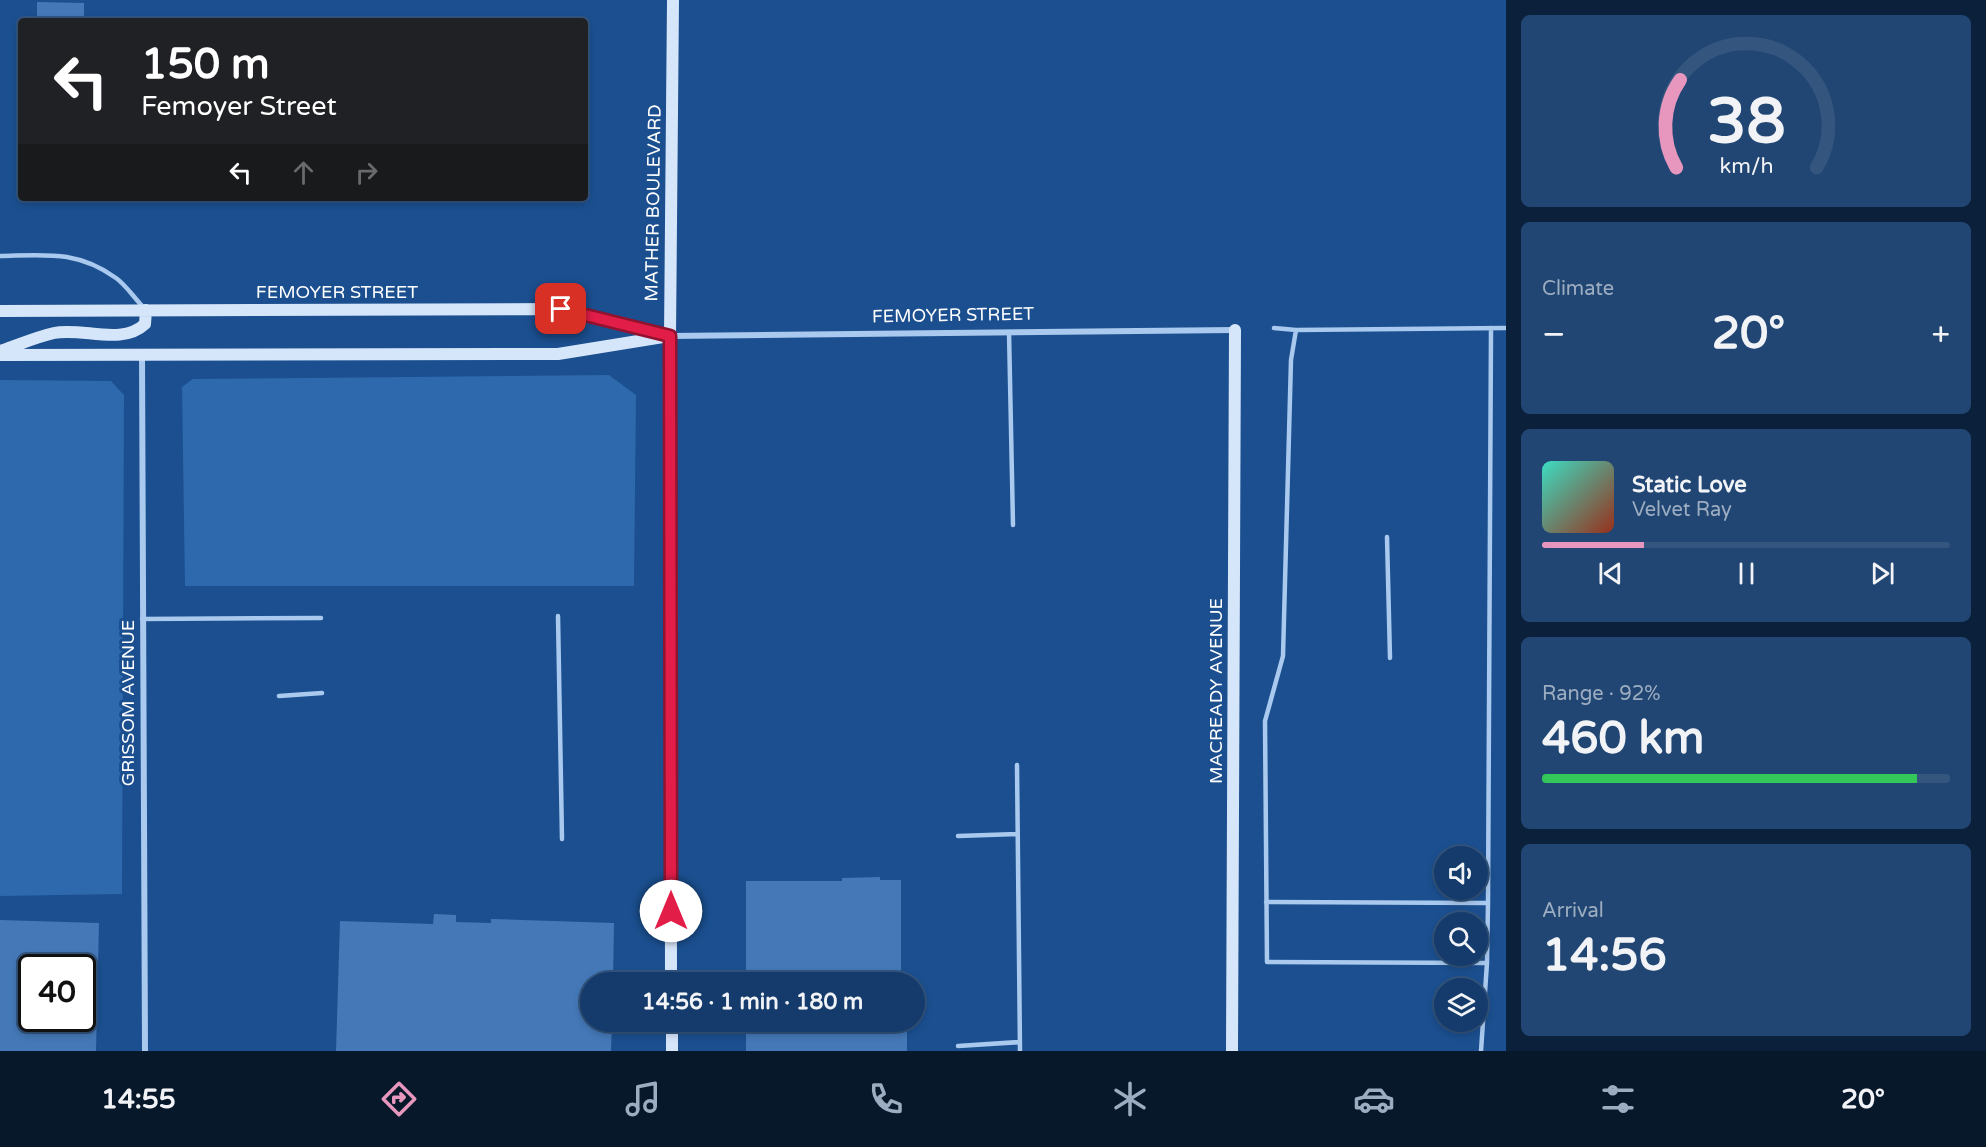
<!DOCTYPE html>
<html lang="en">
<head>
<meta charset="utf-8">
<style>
  :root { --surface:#143b6b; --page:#214673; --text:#f1f3f6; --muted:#9dadc1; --line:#33557e; --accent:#e797bd }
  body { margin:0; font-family:"Varela Round",sans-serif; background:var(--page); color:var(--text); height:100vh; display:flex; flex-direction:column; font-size:22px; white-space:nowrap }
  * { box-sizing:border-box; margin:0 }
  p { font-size:20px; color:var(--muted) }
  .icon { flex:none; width:33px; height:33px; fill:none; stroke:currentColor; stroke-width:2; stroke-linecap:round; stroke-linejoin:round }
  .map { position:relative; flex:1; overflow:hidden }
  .sheet { display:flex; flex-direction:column; gap:15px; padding:15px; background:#0b203b; width:480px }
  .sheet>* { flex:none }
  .guide { position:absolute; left:18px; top:18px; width:570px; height:183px; border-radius:6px; box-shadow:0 3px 9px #0003,0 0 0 2px var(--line); background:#202124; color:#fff; overflow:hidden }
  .tools { position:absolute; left:1434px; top:846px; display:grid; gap:12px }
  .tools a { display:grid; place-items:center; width:54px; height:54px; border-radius:50%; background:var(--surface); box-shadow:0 3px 9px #0003,0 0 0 2px var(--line); font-size:30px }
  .speed { position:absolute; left:18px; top:954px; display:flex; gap:12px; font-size:30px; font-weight:700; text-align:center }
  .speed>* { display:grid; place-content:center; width:78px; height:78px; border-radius:50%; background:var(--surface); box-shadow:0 3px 9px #0003,0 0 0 2px var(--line); line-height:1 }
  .speed .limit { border:3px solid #111; border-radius:9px; background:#fff; color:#111 }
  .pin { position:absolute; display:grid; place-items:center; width:51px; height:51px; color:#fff; margin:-26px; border-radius:12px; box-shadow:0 3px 9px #0006 }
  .me { position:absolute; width:66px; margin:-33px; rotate:0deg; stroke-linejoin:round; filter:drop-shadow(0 0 4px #0008) }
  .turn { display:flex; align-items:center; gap:21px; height:126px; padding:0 24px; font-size:27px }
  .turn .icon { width:78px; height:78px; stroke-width:2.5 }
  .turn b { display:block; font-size:42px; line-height:51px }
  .lanes { display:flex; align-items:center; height:57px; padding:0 24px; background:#0003; justify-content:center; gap:30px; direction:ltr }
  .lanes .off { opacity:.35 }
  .big { font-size:45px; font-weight:700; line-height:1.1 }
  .sheet .tile { flex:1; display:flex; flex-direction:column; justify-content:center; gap:9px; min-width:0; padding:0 21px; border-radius:9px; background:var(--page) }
  .sheet .dial { align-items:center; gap:0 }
  .dial svg { height:156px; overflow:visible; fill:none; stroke:var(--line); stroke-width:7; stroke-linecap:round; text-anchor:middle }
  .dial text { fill:var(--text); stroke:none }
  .song { display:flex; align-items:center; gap:18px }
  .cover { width:72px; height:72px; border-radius:9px; background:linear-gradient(135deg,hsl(170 70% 55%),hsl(10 70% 35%)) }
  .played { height:6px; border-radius:3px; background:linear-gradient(90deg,var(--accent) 25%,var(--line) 25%) }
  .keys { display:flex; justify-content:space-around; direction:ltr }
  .heat { display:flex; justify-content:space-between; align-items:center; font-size:33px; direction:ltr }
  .charge { height:9px; border-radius:4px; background:linear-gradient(90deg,#34c759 92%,var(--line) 0) }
  .trip { position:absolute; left:580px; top:972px; width:345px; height:60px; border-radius:30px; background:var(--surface); box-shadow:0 3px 9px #0003,0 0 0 2px var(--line); font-weight:700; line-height:60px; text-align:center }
  .tab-bar { display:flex; height:96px; justify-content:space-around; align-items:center; background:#08182b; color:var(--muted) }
  .tab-bar .icon { width:42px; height:42px }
  .tab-bar .current { color:var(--accent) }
  .tab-bar b { font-size:27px; color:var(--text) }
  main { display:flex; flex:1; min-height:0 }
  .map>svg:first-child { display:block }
</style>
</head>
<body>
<main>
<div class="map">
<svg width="1506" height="1051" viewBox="0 0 1506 1051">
  <rect width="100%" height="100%" fill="#1b4f8f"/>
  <path fill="#2e69ad" d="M609 375 636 395 634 586H185L182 387 193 379Z
    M0 380 111 381 124 395 122 894 0 896Z"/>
  <path fill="#4478b7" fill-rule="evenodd" d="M37 2 84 3V21H37Z
    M880 877V880H901V982H746V881H842V878Z
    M434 914 456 915V922L491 923V919L614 923 613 982H591V1022H612L611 1051H336L340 921 433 924Z
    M0 920 99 923 96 1051H0ZM32 968H82V1018H32Z
    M746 1022H907V1051H746Z"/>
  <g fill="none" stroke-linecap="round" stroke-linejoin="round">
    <path stroke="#a9c9ee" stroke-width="4.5" d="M0 256C45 255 77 250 116 278 126 285 135 299 144 308
      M1274 328 1296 330 1506 328
      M1296 330 1291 360 1283 656 1265 721 1267 962 1487 963 1481 1051
      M1009 332 1013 525
      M1387 537 1390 658
      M558 616 562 839
      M142 619 321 618
      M279 696 322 693
      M1017 765 1020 1051
      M958 836 1017 834
      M1266 902 1488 903 1491 328
      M1487 963 1488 903
      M958 1046 1020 1042"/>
    <path stroke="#a9c9ee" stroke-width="6" d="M670 336 1235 330
      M142 355 145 1051"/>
    <path stroke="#d6e6fa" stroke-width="12" d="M0 311 561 309 670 336
      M0 351C18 345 36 337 54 333 82 327 122 346 145 324L146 310
      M0 355 558 354 663 337
      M671 982 670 336 673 0
      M672 1022V1051
      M1232 1051 1235 330"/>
  </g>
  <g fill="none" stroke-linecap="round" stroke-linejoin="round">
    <g stroke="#92132f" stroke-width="15">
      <path id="route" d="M561 309 670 336 671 911"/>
    </g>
    <use href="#route" stroke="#e11d48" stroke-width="10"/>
  </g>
  <g text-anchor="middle" stroke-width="6" stroke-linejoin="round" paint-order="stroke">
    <g font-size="18" fill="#fff" stroke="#1b4f8f">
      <text transform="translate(653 203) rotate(-89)" y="6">MATHER BOULEVARD</text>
      <text x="337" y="298">FEMOYER STREET</text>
      <text transform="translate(953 315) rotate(-1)" y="6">FEMOYER STREET</text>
      <text transform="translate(1216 691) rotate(-90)" y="6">MACREADY AVENUE</text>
      <text transform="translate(128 703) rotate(-90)" y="6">GRISSOM AVENUE</text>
    </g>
  </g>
</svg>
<div class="tools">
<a><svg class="icon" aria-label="sound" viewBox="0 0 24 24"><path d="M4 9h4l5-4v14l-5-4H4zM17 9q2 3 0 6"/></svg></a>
<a><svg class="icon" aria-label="search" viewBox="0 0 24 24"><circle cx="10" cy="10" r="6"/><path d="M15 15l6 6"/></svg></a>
<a><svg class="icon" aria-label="layers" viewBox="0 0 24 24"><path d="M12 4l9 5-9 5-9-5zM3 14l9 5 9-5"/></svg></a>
</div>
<div class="speed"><div class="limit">40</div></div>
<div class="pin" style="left:561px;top:309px;background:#d93025"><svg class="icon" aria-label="arrive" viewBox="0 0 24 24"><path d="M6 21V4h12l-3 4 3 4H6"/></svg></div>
<svg class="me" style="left:671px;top:911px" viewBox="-20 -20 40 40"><circle r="19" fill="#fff"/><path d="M0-13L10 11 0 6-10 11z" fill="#e11d48"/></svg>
<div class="trip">14:56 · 1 min · 180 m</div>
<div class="guide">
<div class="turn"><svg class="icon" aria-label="left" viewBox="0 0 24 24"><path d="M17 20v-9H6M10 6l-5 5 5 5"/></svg><div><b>150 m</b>Femoyer Street</div></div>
<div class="lanes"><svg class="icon" aria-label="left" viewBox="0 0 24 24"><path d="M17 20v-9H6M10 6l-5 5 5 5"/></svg><svg class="icon off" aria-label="ahead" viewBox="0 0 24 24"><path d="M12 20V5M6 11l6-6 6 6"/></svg><svg class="icon off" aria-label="right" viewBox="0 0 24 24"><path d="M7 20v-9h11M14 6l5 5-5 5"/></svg></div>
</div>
</div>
<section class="sheet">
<div class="tile dial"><svg viewBox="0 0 100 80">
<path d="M14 69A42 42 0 1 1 86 69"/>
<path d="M14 69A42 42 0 0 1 16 24" stroke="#e797bd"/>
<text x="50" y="56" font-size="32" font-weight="700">38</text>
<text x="50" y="72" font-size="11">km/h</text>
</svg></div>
<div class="tile"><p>Climate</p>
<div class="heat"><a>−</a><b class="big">20°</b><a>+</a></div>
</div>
<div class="tile">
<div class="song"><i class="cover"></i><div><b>Static Love</b><p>Velvet Ray</p></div></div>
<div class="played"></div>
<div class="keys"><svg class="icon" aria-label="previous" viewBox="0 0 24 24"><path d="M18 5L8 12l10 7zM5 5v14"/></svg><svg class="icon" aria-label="pause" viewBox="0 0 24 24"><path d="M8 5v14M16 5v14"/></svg><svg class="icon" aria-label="next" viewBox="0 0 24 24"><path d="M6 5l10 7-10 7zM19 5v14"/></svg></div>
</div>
<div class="tile"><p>Range · 92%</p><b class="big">460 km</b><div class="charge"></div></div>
<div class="tile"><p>Arrival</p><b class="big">14:56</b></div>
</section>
</main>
<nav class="tab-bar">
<b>14:55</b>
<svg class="icon current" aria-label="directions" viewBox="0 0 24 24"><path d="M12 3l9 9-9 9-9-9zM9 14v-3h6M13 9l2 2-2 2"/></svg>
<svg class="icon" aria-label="music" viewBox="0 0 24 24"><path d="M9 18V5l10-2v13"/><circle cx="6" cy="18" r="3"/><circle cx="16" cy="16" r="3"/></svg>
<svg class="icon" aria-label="phone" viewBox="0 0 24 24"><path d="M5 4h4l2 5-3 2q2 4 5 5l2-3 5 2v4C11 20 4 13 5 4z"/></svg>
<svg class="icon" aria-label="climate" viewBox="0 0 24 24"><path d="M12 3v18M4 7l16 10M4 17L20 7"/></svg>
<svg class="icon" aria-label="car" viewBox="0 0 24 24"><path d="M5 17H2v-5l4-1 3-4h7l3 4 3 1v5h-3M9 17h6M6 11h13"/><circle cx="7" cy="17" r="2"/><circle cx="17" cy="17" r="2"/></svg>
<svg class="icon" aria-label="filters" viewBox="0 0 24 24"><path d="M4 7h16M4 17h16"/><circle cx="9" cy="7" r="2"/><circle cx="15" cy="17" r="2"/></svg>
<b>20°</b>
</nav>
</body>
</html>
